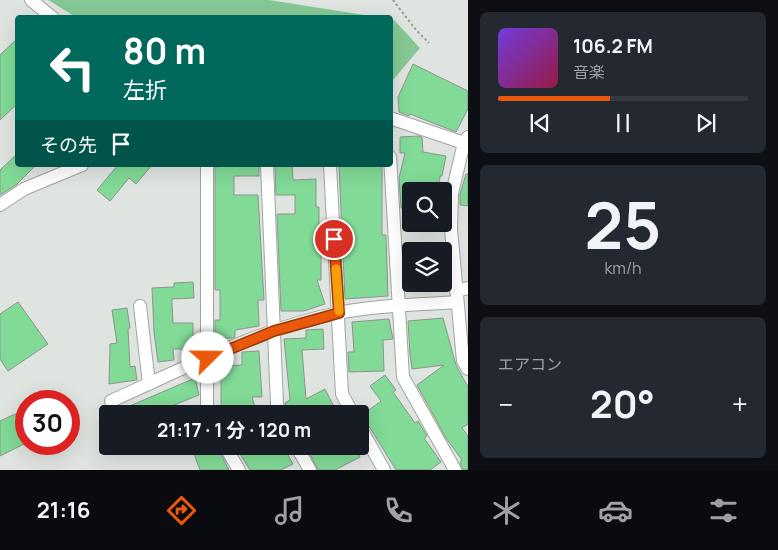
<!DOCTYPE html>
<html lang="ja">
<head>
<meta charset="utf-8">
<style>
  :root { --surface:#171b24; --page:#242831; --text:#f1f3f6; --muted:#9ea1a6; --line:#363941; --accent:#ea580c }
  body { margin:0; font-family:Manrope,"Noto Sans JP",sans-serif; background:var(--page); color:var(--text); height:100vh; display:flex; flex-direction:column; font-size:19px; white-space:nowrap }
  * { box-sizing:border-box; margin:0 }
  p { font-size:16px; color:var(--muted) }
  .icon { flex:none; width:28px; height:28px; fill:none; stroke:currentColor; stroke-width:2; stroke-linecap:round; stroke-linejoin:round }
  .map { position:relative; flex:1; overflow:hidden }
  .side { display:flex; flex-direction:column; gap:12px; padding:12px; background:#0d0f14; width:310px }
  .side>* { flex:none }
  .banner { position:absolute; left:15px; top:15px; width:378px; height:152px; border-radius:5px; box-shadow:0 5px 20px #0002; background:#00695c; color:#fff; overflow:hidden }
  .fabs { position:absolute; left:402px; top:182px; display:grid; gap:10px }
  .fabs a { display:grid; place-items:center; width:50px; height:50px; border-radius:5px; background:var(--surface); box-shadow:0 5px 20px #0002; font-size:25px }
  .speed { position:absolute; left:15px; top:390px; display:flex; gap:10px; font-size:25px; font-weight:700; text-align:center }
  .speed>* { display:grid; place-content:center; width:65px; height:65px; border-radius:50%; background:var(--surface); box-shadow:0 5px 20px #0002; line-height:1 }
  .speed .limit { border:8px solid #d22; background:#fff; color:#111 }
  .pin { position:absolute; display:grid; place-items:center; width:42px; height:42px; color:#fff; margin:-21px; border:2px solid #fff; border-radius:50%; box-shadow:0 1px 5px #0007 }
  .me { position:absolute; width:55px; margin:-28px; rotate:68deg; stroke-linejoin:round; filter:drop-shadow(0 0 4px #0008) }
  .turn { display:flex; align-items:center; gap:18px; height:105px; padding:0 25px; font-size:22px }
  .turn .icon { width:65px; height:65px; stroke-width:2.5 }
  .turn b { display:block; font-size:35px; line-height:42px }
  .then { display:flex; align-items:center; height:48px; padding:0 25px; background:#0003; gap:10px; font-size:19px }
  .big { font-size:38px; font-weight:700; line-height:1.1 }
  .side .widget { flex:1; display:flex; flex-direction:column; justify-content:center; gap:8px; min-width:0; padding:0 18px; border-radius:8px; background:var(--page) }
  .side .dial { align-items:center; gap:0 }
  .dial b { font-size:65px; line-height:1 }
  .song { display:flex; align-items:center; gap:15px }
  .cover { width:60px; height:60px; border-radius:8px; background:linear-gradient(135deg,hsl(260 70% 55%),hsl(340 70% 35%)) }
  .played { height:5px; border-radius:2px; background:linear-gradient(90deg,var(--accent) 45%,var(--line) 45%) }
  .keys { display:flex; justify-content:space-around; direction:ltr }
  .heat { display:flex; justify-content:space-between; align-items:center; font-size:28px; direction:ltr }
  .trip { position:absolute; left:99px; top:405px; width:270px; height:50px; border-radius:5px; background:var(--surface); box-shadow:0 5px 20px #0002; font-weight:700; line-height:50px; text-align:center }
  .tab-bar { display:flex; height:80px; justify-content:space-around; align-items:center; background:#090b0e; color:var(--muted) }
  .tab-bar .icon { width:35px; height:35px }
  .tab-bar .selected { color:var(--accent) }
  .tab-bar b { font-size:22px; color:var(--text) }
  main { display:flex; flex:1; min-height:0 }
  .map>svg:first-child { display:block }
</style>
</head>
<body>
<main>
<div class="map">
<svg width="468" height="470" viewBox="0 0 468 470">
  <rect width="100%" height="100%" fill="#dfe4e0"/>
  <path fill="#86c895" d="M48 0H269L377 17H76Z
    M390 20H394L420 48 393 80H390Z"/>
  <path fill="#81da96" stroke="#8e938f" d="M18 38V103L0 120V55Z
    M413 64 468 91V109L456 132 410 114 409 116 399 112 398 97Z
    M418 136 422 137 423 152 446 156 442 176H440L439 191H411V210L401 208 399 178 405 153H400V137Z
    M18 153V165H36L16 185 0 195V170Z
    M118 165H152L136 184 129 178 110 201 97 190Z
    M237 165H259V176H234V195H258L264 300H258L259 326 235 330V337L233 338H215V320H220V290H215V167Z
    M275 165H292L293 180 316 179V207H319V237H321V280H317L325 304 304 311H281L277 214H295V195H276Z
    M339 165H382V235H386L388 296 345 299Z
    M466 174H468V206L460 205V194Z
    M193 282 194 298 172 299V303L173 323H193V349H173L174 360 158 362 154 332 152 288 174 287V283Z
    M18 302 48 344 8 371 0 359V314Z
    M127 308 130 328 128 329 130 367 135 366 137 380 109 384 110 344 117 343 112 310Z
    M443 318 456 365 468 387V424L462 428 468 436V470H463L460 462 462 460 446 438 417 385 444 365 412 369 410 354 408 321Z
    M389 319 393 339 383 340 384 371 349 372 348 352H354L352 322Z
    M323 329 324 349 302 350 306 399 325 389 333 405 317 414 313 409 303 414H288L285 403 290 400 284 339 306 338V330Z
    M259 351 262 397H252L257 414H221V366L242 365V352Z
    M385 375 396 390 393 392 415 423 418 421 427 436 424 438 441 462 430 470H396L367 423 361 416 381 401 370 386Z
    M195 378 199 395 179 403 154 414H111Z
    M26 409V443L0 456V421Z
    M191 446H217L229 470H200Z
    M235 446H283L293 464 281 470H250Z
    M306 446H355L360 457 335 470H318Z"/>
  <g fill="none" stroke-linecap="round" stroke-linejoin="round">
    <g stroke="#a0a5a1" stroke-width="14">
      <path id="minor" d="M31 0 53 18
        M390 118 464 143
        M468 137 464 143 452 193 451 229 463 361 468 369
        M390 157 403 377 455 470
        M267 165 277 405 280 414
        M330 165 342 394 353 414
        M0 205 24 189 82 165
        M456 291 468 288
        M140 306 149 384
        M111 401C185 368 259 329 338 313 376 305 418 305 456 302
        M207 414V165
        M360 427 384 470
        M225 446 239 470
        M296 446 310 470"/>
    </g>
    <path stroke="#969a97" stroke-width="2" stroke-dasharray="2.5 2.5" stroke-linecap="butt" d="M393 0 416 30 429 43"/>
    <use href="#minor" stroke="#fff" stroke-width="12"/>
  </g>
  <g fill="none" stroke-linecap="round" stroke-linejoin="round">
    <g stroke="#983908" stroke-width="12">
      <path id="route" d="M208 358 274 331 339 313 334 239"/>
    </g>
    <use href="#route" stroke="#ea580c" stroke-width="9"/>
    <path stroke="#f59e0b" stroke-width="9" d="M336 269 339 311"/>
  </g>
</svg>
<div class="fabs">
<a><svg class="icon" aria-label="search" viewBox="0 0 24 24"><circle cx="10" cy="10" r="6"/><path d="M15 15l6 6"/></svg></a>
<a><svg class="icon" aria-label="layers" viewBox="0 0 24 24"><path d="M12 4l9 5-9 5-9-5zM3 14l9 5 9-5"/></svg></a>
</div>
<div class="speed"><div class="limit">30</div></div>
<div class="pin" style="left:334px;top:239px;background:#d93025"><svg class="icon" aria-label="arrive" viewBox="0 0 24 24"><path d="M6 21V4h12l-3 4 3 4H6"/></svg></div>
<svg class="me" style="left:208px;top:358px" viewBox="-20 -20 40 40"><circle r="19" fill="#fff"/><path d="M0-13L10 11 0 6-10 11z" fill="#ea580c"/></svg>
<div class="trip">21:17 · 1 分 · 120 m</div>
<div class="banner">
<div class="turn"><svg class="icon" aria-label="left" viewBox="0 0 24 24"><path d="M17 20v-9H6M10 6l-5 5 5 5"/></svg><div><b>80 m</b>左折</div></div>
<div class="then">その先<svg class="icon" aria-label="arrive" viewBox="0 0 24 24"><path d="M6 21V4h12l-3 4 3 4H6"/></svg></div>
</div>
</div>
<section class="side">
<div class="widget">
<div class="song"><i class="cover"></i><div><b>106.2 FM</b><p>音楽</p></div></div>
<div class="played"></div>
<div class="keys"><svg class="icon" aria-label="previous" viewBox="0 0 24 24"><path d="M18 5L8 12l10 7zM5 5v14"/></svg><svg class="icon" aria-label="pause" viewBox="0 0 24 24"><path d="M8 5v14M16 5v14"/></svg><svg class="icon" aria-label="next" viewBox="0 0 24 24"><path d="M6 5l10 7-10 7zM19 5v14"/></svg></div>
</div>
<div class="widget dial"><b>25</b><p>km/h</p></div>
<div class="widget"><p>エアコン</p>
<div class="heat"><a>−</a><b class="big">20°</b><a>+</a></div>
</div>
</section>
</main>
<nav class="tab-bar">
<b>21:16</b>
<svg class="icon selected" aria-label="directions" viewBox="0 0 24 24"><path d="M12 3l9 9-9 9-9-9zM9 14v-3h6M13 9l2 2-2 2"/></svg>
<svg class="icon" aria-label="music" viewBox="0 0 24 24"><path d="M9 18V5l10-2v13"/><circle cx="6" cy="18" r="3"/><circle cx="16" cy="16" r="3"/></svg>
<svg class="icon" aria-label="phone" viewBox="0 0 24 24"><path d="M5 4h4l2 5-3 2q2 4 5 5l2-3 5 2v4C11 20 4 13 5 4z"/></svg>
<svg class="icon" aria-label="climate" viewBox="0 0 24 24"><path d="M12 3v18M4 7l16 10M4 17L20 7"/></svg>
<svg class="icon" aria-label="car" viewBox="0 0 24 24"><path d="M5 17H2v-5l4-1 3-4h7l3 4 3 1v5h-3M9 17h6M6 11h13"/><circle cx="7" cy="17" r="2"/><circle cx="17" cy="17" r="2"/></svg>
<svg class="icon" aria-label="filters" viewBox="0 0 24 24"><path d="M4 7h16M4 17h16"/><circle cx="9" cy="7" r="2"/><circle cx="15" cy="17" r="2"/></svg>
</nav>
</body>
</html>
